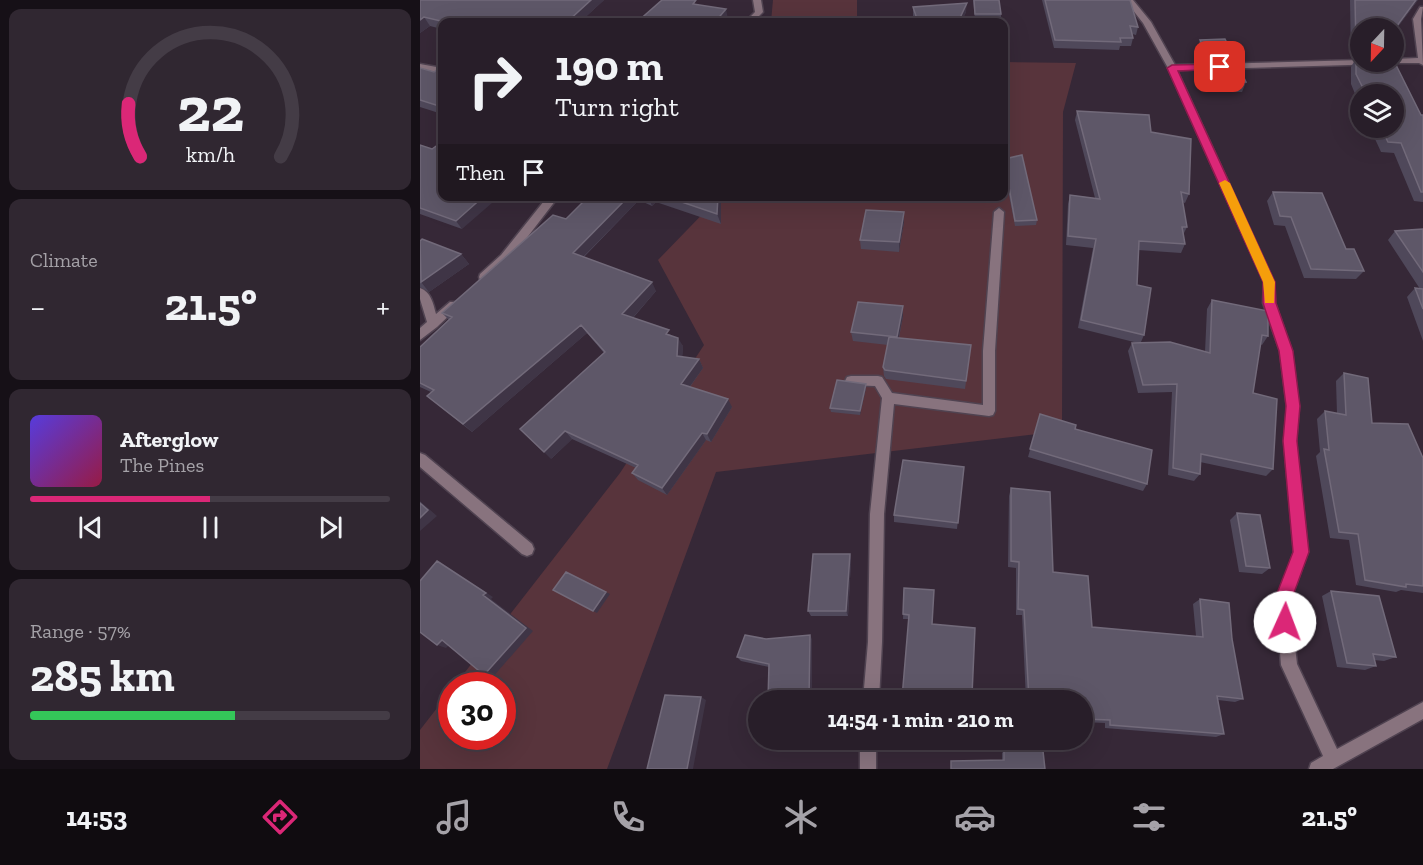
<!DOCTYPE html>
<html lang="en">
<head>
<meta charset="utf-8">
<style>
  :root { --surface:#281e29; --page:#302731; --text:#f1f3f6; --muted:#a5a2a8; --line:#443c46; --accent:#db2777 }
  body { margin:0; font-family:"Zilla Slab",serif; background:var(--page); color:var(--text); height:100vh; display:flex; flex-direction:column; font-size:22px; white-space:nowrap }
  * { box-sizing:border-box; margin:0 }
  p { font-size:20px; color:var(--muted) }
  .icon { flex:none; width:33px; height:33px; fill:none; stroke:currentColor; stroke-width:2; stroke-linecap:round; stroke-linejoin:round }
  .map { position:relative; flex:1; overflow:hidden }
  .drawer { display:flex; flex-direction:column; gap:9px; padding:9px; background:#161017; width:420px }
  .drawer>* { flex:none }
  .hud { position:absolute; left:18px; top:18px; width:570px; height:183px; border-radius:12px; box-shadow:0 6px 24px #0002,0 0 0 2px var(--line); background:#281e29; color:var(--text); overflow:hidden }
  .needle { width:39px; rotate:202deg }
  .buttons { position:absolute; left:930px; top:18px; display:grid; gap:12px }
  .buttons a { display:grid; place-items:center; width:54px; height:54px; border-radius:50%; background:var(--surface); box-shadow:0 6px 24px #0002,0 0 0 2px var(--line); font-size:30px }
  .speed { position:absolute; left:18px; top:672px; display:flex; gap:12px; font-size:30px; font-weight:700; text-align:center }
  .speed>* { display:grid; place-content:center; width:78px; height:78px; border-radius:50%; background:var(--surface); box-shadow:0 6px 24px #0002,0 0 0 2px var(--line); line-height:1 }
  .speed .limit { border:9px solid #d22; background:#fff; color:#111 }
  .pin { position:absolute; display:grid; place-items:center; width:51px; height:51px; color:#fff; margin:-26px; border-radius:12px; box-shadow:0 3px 9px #0006 }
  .me { position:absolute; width:66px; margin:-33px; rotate:2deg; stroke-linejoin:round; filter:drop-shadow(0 0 4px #0008) }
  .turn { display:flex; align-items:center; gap:21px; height:126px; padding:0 18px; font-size:27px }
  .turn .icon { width:78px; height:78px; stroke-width:2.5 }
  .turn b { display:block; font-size:42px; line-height:51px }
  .then { display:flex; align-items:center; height:57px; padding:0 18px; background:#0003; gap:12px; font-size:22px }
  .big { font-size:45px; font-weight:700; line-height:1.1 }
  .drawer .card { flex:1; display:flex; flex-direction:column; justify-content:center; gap:9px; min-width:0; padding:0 21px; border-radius:12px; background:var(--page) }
  .drawer .dial { align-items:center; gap:0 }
  .dial svg { height:156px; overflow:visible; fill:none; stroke:var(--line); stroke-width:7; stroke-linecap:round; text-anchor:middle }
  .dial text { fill:var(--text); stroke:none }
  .song { display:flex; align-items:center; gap:18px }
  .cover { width:72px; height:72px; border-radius:9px; background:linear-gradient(135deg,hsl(250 70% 55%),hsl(340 70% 35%)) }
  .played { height:6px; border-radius:3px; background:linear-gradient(90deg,var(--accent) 50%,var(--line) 50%) }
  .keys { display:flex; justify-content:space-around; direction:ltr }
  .heat { display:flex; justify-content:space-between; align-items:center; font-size:33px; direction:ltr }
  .charge { height:9px; border-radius:4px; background:linear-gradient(90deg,#34c759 57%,var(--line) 0) }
  .trip { position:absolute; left:328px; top:690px; width:345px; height:60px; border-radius:30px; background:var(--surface); box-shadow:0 6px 24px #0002,0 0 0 2px var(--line); font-weight:700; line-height:60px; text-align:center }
  .tabs { display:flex; height:96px; justify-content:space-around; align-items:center; background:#100c10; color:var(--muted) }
  .tabs .icon { width:42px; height:42px }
  .tabs .active { color:var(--accent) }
  .tabs b { font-size:27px; color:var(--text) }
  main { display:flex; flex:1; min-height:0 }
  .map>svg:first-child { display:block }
</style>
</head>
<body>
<main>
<section class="drawer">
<div class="card dial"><svg viewBox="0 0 100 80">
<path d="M14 69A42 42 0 1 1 86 69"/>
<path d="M14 69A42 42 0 0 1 8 42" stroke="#db2777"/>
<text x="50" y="56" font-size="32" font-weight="700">22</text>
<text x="50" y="72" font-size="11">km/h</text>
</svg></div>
<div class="card"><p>Climate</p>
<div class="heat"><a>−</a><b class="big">21.5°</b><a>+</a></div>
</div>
<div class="card">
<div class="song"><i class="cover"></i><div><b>Afterglow</b><p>The Pines</p></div></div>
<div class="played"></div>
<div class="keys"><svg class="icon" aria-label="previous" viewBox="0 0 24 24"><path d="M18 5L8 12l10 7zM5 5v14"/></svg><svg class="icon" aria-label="pause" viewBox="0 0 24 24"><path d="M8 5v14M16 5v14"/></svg><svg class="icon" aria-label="next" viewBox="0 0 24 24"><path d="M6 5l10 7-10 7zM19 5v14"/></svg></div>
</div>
<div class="card"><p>Range · 57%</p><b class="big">285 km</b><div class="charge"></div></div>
</section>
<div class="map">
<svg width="1003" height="769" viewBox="0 0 1003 769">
  <rect width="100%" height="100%" fill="#362837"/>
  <path fill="#58343c" d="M353 0H437V22H351Z
    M584 62 656 63 643 112 642 431 296 472 187 769H0V730L31 690 32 736H82V686L35 685 200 473 284 345 238 260 299 197 584 196Z"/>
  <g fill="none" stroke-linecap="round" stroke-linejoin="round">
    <g stroke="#504351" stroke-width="3">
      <path id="minor" d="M333 0H341L343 12 333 22H325L335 12Z
        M705 0H713L731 22 755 65 940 60 968 62 964 64 757 70 854 282 855 303 872 351 879 407 876 441 888 552 870 601 877 664 917 749 1003 702V719L913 769H889L891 763 903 756 861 665 856 601 874 552 864 441 867 407 860 351 843 303 844 282 748 68 723 23Z
        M1000 7H1003L1001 19 1003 65 999 63H971L974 59 998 58 993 19Z
        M0 64 22 68V72L0 70Z
        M128 196H139L89 261 68 280H60L59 277 60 274 81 255Z
        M579 208 584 212 575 351V411L573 415 569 416 474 404 464 514 462 642 459 700H443L448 642 450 514 462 398 455 386 427 385 425 381 427 377 431 376H458L462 377 472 393 563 405V351L574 212Z
        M0 288C11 292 13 303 16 314L30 302H38L40 305 17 327 0 340V328L7 322 0 299Z
        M0 453 5 455 112 544 114 549 112 554 107 556 102 554 0 467Z
        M440 740H456V769H440Z"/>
    </g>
    <use href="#minor" fill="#88737e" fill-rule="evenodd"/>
  </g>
  <path fill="#4f485a" d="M0 0H184L160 22H22V29L10 26 0 33Z
    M553 0H579L581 14V19H555Z
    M622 0H710L718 27 716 35 712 34 713 38 711 46H700L699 50 634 48Z
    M930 0H998L974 32V28H940V62L1001 115H1003V202L994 201 974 153 961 152 950 128H974V94H940V106L931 84V67L936 58H931Z
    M493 7 546 12 541 22H495L493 16Z
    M780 40 811 51 807 61 826 82 822 92H796L786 71 790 62H782L777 50Z
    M22 66V114L0 107V68L14 72Z
    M657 111 731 132 769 194 765 203 762 202 767 227 763 235 765 244 761 253 718 250 717 285 724 335 721 342 785 352 787 309 792 300 848 336 842 345 840 344 833 393 853 469 846 476 780 462V474L774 481 748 475 752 392 718 393 708 351 712 343H718L658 328 673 248 646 245 648 204 650 195 675 198 655 120Z
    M0 145 12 149 42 229 0 214Z
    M584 159 617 220 616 225 595 226 584 170Z
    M853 192 926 249 944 271 936 279 884 278 865 226 854 225 847 201Z
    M169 196H301V224L236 202 232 206 219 200 164 257 236 291 213 318 251 335 263 346 262 357 279 359 283 368 270 387 312 407 291 442 286 440 247 495 218 480 212 473 216 468 152 439 131 459 184 353 167 333 52 432 7 396 11 392 0 387V347L29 320 22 313 146 219Z
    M484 222 479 252 441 249 440 240Z
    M1003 229V341L987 297 995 288 1000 289 968 240 975 231Z
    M0 241 41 254 49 264 9 292 0 287Z
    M483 316 479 338 551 345 545 389 466 379 464 376 463 367 468 345 433 341 431 332Z
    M924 373 952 423 1003 458V593L981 590 976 592 936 585 929 540 910 538 896 456 900 452 897 419 905 411 917 414 916 381Z
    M446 384V388L440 415 411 412 410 408Z
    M620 414 655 429 727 484 723 491 608 457Z
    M544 467 537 529 474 522V515Z
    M591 488 633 572 672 627 776 636 773 604 780 599 812 639 823 699 815 702 798 700 804 734 796 737 685 728V723L663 722V700H606L602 615H596V568L588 567 589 496Z
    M817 513 850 568 842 574 819 572 810 520Z
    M430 554 431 560 428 616H391L388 611Z
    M484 588 512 624 552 695 551 698 528 695V700H482L489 619H483Z
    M911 591 976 657 964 661 954 660 956 666 945 670 917 667 902 596Z
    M346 639H392L349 667 321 661 317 657Z
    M346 740H392V741L350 745 346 743Z
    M584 751 625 769H531V761L582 760V753Z"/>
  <path fill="#3f3546" d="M171 0H184L160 22H147Z
    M996 0H998L974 32V30Z
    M547 3 546 12 541 22H538Z
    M306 9 308 19 306 22H295Z
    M4 17 10 26 0 33V20Z
    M64 196H80L42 229 36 221Z
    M209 196H218L219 200 158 262 153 253Z
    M228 196H233L236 202 232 206Z
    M298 196H301V224L297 214Z
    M484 212V222L479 252V242Z
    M41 254 49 264 9 292 1 282Z
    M232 282 236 291 208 323 202 314Z
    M483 306V316L477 346V337Z
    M161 325 167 333 52 432 43 424Z
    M258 338 263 346 262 365 257 356Z
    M279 359 283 368 266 392 261 384Z
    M446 384V388L440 415V411Z
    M308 399 312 407 291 442 287 434Z
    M145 431 152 439 131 459 124 452Z
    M282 433 286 440 247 495 242 488Z
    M0 501 17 516 0 531Z
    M430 554 431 560 428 616 426 611Z
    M17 561 73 597 71 599 113 631 72 678 64 675Z
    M186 592 190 594 177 613 173 611Z
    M390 635 392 639V700H389Z
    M22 640 31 643 26 648 17 645Z
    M281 697 286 700 273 769H267Z"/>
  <path fill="#5e5768" stroke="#726a7a" stroke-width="1.5" d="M0 0H171L147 22H25L4 17 0 20Z
    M242 0H276L273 4 306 9 295 22H217Z
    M554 0H579L581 14H555Z
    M625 0H710L718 27 710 26 713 38H700L701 42 635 40Z
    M935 0H996L974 30V28H940V49L936 48Z
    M547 3 538 22H498L493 7Z
    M805 39 811 51 786 52 780 40Z
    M936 57H940V62L974 61 1001 115H1003V192H1001L981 143 968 142 961 128H974V94H946L936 74Z
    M790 61H816L826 82H800Z
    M22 66V107L0 100V68L14 72Z
    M657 111 729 115 731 132 771 139 769 194 761 192 767 227H762L765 244 719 241 717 285 731 288 724 335 661 320 676 239 648 236 650 195 680 199Z
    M22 142V196H64L36 221 0 208V145L12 149Z
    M602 155 617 220 595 221 584 159Z
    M853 192 902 193 926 249H934L944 271 891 269 871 217 860 216Z
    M169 196H209L153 253 232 282 202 314 249 330 246 334 258 338 257 356 279 359 261 384 308 399 287 434 282 433 242 488 212 473 218 465 145 431 124 452 100 429 185 352 161 325 43 424 7 396 14 390 0 383V347L32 317 22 313 133 215 146 219Z
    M244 196H298L297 214Z
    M446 210 484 212 479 242 440 240Z
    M1003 229V272L975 231Z
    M2 239 41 254 1 282 0 241Z
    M995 288 1003 289V309Z
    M792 300 848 311V336L842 335 833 393 857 399 853 469 781 454 780 474 753 468 757 384 723 385 712 343 750 342 790 353Z
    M438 302 483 306 477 337 431 332Z
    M469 337 551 345 546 381 465 370 463 367Z
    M924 373 948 378 952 423 988 424 1003 458V586L986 584V587L945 580 938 534 919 532 904 449 909 450 905 411 926 415Z
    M417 380 446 384 440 411 410 408Z
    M620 414 656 425 655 429 732 450 727 484 610 449Z
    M483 460 544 467 538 523 474 515Z
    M591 488 630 492 633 572 668 576 672 627 783 637 780 599 809 603 812 639 823 699 797 696 804 734 690 725V720L663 719V700H609L604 610 598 609 599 562 591 561Z
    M0 503 8 510 0 518Z
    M817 513 840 515 850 568 826 566Z
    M393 554H430L426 611H388Z
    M17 561 66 593 63 595 106 628 64 675 22 640 17 645 0 632V581Z
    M146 572 186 592 173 611 133 590Z
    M484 588 514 590 512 624 555 628 552 695 529 692 528 700H510L482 698 489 615 483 614Z
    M911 591 959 596 976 657 953 654 956 666 927 663Z
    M325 635 346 639 390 635 389 700H348L349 664 317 657Z
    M245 695 281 697 267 769H227Z
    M346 740H382L346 743Z
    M584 751H623L625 769H531V761L584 760Z"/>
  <path fill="#db2777" stroke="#8e194d" stroke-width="1.5" d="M800 64 804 67 803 69 758 71 855 282 856 303 873 351 880 406 877 441 889 552 871 601 873 622 871 628 865 631 859 628 854 601 873 552 863 441 866 406 859 351 843 303V282L747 68 752 65Z"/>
  <path fill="#f59e0b" d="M805 180 810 183 855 282 854 303H845L843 282 799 183Z"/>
</svg>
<div class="buttons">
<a><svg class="needle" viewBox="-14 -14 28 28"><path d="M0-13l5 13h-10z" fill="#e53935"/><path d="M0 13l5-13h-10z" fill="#a5a2a8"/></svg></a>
<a><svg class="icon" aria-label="layers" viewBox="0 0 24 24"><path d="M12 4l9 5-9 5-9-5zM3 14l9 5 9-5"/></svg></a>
</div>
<div class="speed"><div class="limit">30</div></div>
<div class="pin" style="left:800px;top:67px;background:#d93025"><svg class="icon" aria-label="arrive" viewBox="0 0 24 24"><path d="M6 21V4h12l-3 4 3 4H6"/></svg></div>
<svg class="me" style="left:865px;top:622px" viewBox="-20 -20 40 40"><circle r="19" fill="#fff"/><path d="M0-13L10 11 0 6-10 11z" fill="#db2777"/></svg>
<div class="trip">14:54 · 1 min · 210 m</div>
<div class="hud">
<div class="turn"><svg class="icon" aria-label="right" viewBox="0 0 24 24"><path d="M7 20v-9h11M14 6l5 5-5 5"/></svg><div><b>190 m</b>Turn right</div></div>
<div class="then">Then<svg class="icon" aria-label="arrive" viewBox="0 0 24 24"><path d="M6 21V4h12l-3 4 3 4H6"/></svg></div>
</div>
</div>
</main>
<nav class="tabs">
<b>14:53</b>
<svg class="icon active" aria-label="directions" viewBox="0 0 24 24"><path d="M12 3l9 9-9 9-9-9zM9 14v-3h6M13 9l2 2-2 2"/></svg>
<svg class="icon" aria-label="music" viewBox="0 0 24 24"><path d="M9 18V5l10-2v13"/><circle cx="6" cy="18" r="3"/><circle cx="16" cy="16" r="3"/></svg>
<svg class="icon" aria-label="phone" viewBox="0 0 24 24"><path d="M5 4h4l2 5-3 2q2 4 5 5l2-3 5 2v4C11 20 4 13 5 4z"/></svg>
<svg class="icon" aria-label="climate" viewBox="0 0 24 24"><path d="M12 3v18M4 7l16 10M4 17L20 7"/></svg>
<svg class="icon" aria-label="car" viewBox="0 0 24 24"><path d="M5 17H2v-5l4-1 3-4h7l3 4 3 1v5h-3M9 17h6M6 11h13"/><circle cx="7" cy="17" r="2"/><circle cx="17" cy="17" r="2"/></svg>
<svg class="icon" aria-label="filters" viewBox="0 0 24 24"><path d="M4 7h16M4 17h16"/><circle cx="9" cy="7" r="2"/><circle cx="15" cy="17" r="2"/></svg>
<b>21.5°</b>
</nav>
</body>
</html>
